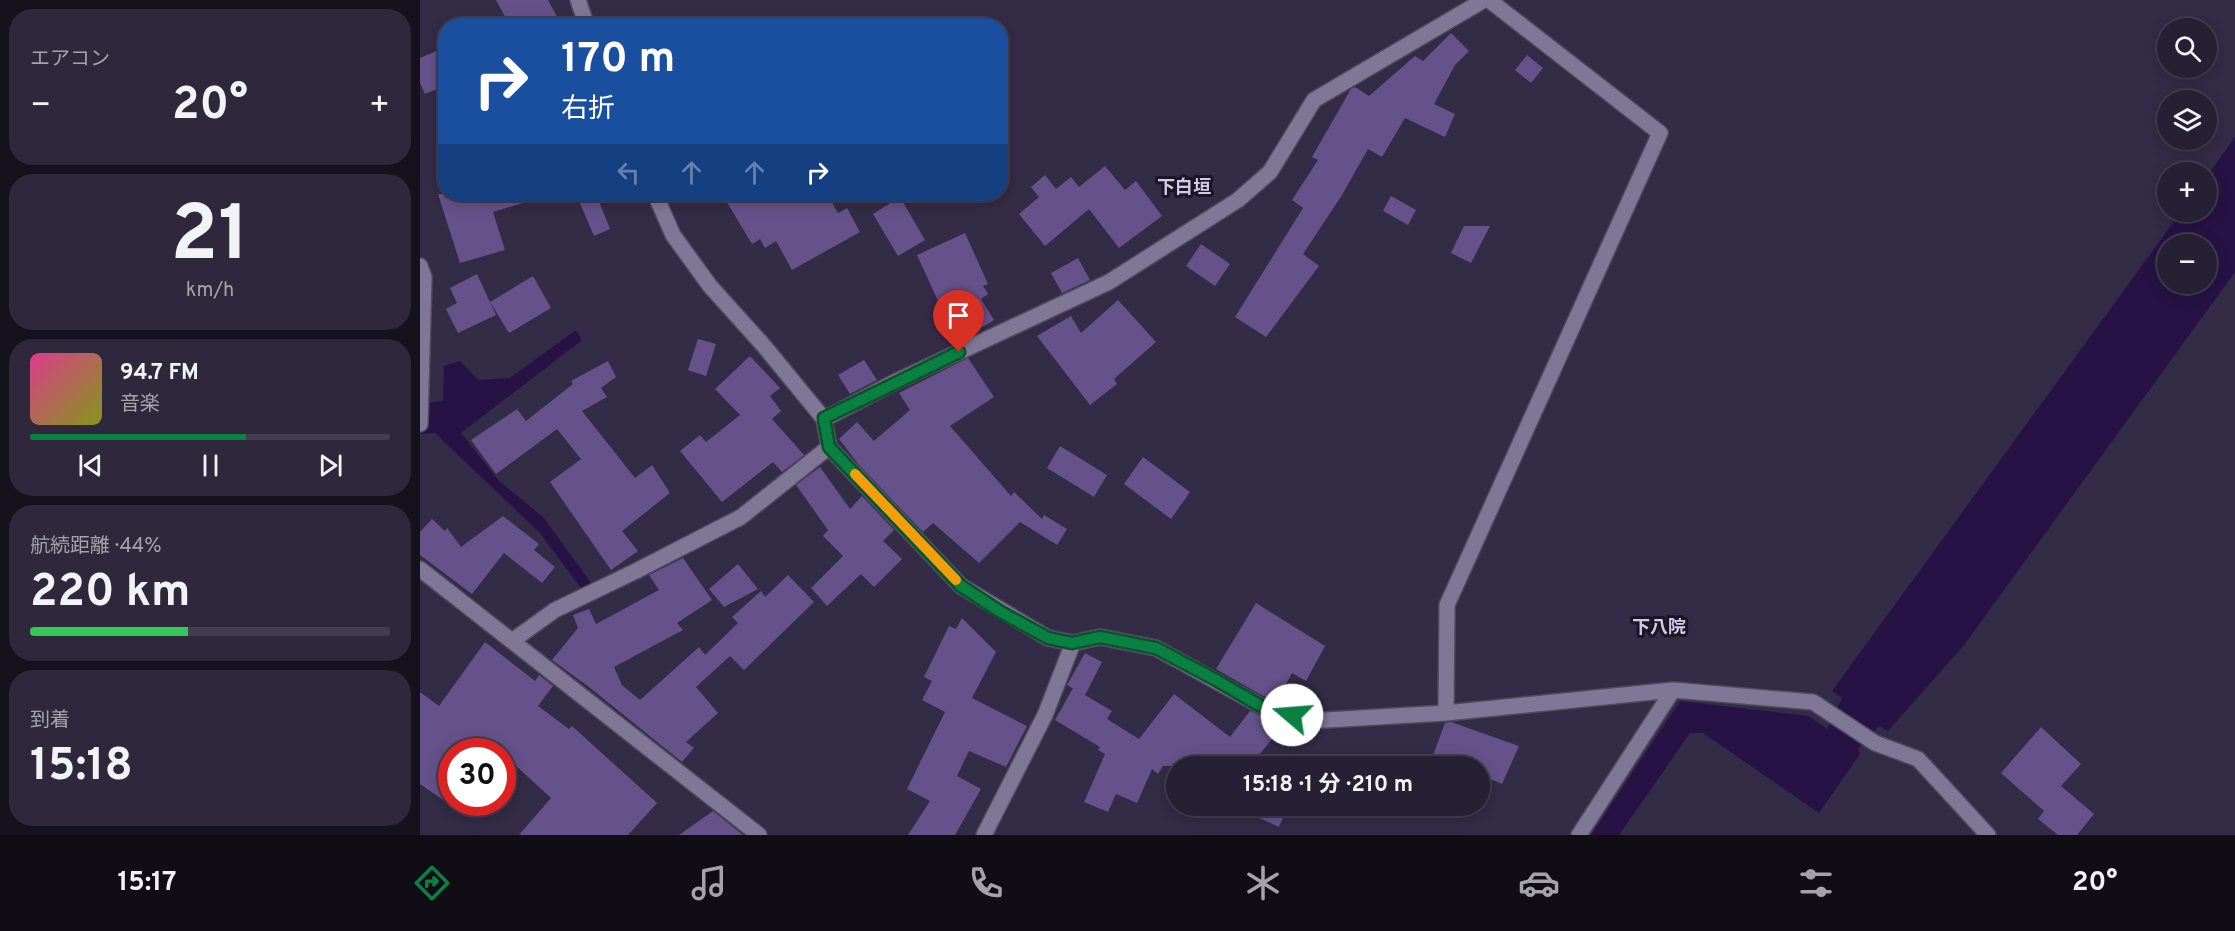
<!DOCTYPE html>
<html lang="ja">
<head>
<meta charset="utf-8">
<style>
  :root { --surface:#272034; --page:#2f283c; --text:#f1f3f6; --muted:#a4a3ac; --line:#433e4f; --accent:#0b8043 }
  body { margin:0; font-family:Overpass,"Noto Sans JP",sans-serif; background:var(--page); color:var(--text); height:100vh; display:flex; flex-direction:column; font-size:22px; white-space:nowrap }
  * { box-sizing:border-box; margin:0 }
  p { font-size:20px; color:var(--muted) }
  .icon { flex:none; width:33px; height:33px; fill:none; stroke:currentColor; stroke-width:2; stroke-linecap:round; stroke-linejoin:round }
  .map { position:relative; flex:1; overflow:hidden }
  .panel { display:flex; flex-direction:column; gap:9px; padding:9px; background:#15121d; width:420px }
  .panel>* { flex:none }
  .top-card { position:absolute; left:18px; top:18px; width:570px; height:183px; border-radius:24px; box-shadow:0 3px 15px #0003,0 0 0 2px var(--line); background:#1a4fa0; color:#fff; overflow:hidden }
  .tools { position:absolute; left:1737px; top:18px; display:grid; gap:12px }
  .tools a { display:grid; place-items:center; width:60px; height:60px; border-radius:50%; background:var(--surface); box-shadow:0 3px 15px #0003,0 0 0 2px var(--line); font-size:30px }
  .speed { position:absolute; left:18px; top:738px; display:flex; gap:12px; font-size:30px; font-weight:700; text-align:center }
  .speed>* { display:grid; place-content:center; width:78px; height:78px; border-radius:50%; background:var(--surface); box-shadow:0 3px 15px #0003,0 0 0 2px var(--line); line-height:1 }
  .speed .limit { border:9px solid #d22; background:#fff; color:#111 }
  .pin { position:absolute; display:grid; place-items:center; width:51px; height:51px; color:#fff; margin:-62px -26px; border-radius:50% 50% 50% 0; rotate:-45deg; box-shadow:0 0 6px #0007 }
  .pin .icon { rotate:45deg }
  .me { position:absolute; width:66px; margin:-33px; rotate:288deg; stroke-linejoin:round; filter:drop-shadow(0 0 4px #0008) }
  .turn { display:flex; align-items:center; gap:21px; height:126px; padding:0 24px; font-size:27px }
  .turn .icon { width:78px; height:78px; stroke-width:2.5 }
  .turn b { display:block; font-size:42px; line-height:51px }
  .lanes { display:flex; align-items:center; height:57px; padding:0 24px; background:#0003; justify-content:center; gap:30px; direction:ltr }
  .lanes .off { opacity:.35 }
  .big { font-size:45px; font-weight:700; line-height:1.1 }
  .panel .widget { flex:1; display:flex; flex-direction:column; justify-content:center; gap:9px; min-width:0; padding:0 21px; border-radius:24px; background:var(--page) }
  .panel .dial { align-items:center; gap:0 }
  .dial b { font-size:78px; line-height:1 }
  .song { display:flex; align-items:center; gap:18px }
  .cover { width:72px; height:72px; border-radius:9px; background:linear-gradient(135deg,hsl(330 70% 55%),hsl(70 70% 35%)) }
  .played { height:6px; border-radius:3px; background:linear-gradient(90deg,var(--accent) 60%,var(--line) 60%) }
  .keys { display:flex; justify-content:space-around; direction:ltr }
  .heat { display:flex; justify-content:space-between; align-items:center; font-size:33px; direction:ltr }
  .charge { height:9px; border-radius:4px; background:linear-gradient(90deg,#34c759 44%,var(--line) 0) }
  .trip { position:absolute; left:746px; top:756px; width:324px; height:60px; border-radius:30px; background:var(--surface); box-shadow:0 3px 15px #0003,0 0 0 2px var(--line); font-weight:700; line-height:60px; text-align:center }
  .tabs { display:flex; height:96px; justify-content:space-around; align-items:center; background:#100d15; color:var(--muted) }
  .tabs .icon { width:42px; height:42px }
  .tabs .on { color:var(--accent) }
  .tabs b { font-size:27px; color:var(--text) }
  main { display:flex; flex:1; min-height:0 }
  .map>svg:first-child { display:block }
</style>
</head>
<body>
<main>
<section class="panel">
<div class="widget"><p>エアコン</p>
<div class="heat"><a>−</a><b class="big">20°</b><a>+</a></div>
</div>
<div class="widget dial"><b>21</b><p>km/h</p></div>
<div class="widget">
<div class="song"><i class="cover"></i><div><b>94.7 FM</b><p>音楽</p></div></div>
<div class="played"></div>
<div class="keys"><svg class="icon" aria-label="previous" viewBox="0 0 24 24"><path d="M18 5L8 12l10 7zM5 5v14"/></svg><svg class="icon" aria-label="pause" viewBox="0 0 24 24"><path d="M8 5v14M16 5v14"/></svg><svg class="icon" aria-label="next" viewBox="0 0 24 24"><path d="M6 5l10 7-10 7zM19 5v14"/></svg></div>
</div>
<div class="widget"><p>航続距離 · 44%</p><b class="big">220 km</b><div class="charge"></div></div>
<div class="widget"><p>到着</p><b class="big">15:18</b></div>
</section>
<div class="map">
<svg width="1815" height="835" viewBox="0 0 1815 835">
  <rect width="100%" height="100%" fill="#342b46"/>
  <path fill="#271245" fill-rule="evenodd" d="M1815 137V272L1544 645 1468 731 1459 726 1438 749 1440 754 1399 813 1283 733H1270L1199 835H1171L1260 701 1389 716 1407 729 1422 698 1412 691 1761 212H1786L1787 176ZM1748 244H1786V284H1748Z
    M156 330 162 340 41 433 79 481 123 517 172 584 161 588 119 532 15 433 0 434V404L23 401 24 366 40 361 58 380 90 378Z"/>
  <path fill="#65528b" d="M76 0H128L142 26H90Z
    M1031 33 1049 51 1035 65 1014 104 1035 114 1025 137 985 118 962 157 948 149 922 195 883 254 899 266 846 337 815 317 883 208 872 200 898 160 892 157 931 89 935 87 949 96 995 56 1003 61Z
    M26 47V85L5 94 0 83V58Z
    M1107 55 1123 68 1111 83 1095 70Z
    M685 166 705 190 716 181 742 216 699 248 669 209 625 246 599 214 619 197 611 187 625 175 636 189 651 177 659 187Z
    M18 194H118L119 198 73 212 85 250 40 263Z
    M156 194H176L190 229 174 236Z
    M302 194H407L418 213 427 208 440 232 372 270 356 241 345 248 340 239 332 244Z
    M971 196 996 210 988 225 963 211Z
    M480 197 505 240 478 256 453 214Z
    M1044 226H1070L1051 263 1031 253Z
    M545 233 568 284 563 286 568 294 561 299 574 320 534 344 518 318 524 314 497 255Z
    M781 244 810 264 795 286 766 266Z
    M658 258 670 280 642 293 631 273Z
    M57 274 76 315 38 333 26 309 37 303 30 288Z
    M113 276 131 308 89 333 70 302Z
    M698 300 736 342 694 379 697 384 670 405 617 336 651 316 661 333Z
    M278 339 296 344 286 376 268 370Z
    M330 356 360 388 350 396 361 411 352 419 384 455 362 472 353 462 302 502 260 451 280 435 286 442 320 415 295 389Z
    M548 358 574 397 530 426 591 496 594 492 622 519 624 515 647 529 637 545 600 522 559 563 513 523 503 532 439 465 419 439 437 422 454 441 490 410 479 393Z
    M444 360 457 380 430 394 418 375Z
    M188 361 196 377 181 388 187 397 162 411 215 478 232 465 250 493 202 531 218 551 191 570 130 482 161 459 137 429 76 474 51 440 97 409 106 421 153 384 151 381Z
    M640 446 687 475 674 497 627 468Z
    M723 457 770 492 751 519 704 484Z
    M400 467 430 509 442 496 474 530 463 541 482 559 454 587 441 574 407 606 391 588 423 556 403 536 408 530 376 485Z
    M83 516 119 544 114 550 135 567 122 583 84 553 52 594 0 555V532L12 519 25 531 27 528 41 547Z
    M263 558 292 600 257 623 263 630 194 667 202 685 220 700 279 647 285 655 318 623 312 617 341 591 345 597 368 575 394 602 324 670 310 656 276 687 298 713 266 742 274 748 262 762 169 687 132 660 158 628 153 615 169 609 176 624 239 590 229 575Z
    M318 564 338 589 304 607 289 589Z
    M836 603 905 646 886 681 872 673 857 701 843 696 796 669Z
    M542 618 576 652 552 698 607 726 586 767 549 751 537 776 561 789 535 835H488L510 801 487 789 525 712 502 700 512 681 504 677 529 626 536 629Z
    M65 642 115 681 119 675 133 686 118 706 149 729 152 726 237 803 208 835H99L131 798 94 764 82 780V752H32V806L0 784V692L19 706Z
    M665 653 682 662 665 695 647 685Z
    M653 688 692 711 687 719 719 739 754 694 810 737 830 711 847 718 860 729 830 766H743L738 774 732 769 717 803 696 794 688 812 664 802 685 754 678 750 680 747 635 720Z
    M1031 722 1099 746 1082 784 1059 774V766H1009L1025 723Z
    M1621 727 1661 764 1641 786 1674 814 1657 835H1638L1618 819 1624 811 1581 773Z
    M813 806H868L859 827Z
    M293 811 323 835H259Z"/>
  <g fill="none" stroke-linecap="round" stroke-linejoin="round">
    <g stroke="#514960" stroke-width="18">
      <path id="minor" d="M158 0 167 26
        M235 194 253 235 290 286 344 346 404 419 409 447 541 586 628 638 653 643 680 637 736 648 839 705 889 721 1026 713 1253 690 1393 702 1455 743 1498 759 1568 835
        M0 266 4 277 0 424
        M404 419 475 382 689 282 818 200 850 172 894 100 1064 0
        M0 569 339 835
        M92 641 135 610 216 571 321 517 409 447
        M1026 713 1027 605 1240 133 1069 0
        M564 835 625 715 653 643
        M1159 835 1253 690"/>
    </g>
    <use href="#minor" stroke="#807796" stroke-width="15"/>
  </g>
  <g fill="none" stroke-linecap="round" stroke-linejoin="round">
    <g stroke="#07532c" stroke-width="15">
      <path id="route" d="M539 352 404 418 409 447 541 586 581 612 628 638 652 643 680 637 736 648 796 680 839 705 872 715"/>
    </g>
    <use href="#route" stroke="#0b8043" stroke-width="10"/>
    <path stroke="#f59e0b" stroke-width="10" d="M435 474 536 580"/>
  </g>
  <g text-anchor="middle" stroke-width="6" stroke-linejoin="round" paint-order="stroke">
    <g font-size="18" font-weight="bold" fill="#d3c9ec" stroke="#1a1622">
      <text x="764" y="193">下白垣</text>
      <text x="1239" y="633">下八院</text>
    </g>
  </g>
</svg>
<div class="tools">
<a><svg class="icon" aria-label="search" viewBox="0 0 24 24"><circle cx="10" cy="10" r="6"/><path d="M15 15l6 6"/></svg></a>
<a><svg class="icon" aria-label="layers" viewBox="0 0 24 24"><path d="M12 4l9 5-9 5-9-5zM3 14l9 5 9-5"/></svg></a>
<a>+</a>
<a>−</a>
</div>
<div class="speed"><div class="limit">30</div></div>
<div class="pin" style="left:539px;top:352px;background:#d93025"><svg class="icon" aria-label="arrive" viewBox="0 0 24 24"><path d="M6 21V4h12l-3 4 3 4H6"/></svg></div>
<svg class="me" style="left:872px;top:715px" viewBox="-20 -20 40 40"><circle r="19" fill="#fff"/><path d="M0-13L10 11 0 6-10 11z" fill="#0b8043"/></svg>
<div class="trip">15:18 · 1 分 · 210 m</div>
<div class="top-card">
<div class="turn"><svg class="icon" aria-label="right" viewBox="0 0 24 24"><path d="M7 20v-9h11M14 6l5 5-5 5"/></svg><div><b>170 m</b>右折</div></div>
<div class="lanes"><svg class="icon off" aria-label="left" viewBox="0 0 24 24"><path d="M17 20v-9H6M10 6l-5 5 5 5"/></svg><svg class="icon off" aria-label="ahead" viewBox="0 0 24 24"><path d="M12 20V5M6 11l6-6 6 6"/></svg><svg class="icon off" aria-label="ahead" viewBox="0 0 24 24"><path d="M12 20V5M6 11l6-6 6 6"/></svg><svg class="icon" aria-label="right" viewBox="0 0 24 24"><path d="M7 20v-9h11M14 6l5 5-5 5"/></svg></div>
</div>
</div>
</main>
<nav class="tabs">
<b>15:17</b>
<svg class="icon on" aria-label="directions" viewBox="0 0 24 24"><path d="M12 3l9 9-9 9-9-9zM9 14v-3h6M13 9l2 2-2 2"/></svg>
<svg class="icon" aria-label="music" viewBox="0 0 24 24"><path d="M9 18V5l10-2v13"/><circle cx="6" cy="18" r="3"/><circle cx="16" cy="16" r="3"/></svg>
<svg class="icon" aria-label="phone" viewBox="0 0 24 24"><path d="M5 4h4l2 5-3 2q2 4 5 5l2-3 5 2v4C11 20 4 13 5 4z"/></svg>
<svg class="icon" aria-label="climate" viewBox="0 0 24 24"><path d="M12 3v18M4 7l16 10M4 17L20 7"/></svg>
<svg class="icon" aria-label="car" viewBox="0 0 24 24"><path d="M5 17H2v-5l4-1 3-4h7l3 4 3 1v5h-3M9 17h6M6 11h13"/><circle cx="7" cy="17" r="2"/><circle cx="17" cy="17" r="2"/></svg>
<svg class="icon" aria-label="filters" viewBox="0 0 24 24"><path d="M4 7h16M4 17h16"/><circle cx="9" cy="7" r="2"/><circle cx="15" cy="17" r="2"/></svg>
<b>20°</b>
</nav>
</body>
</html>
